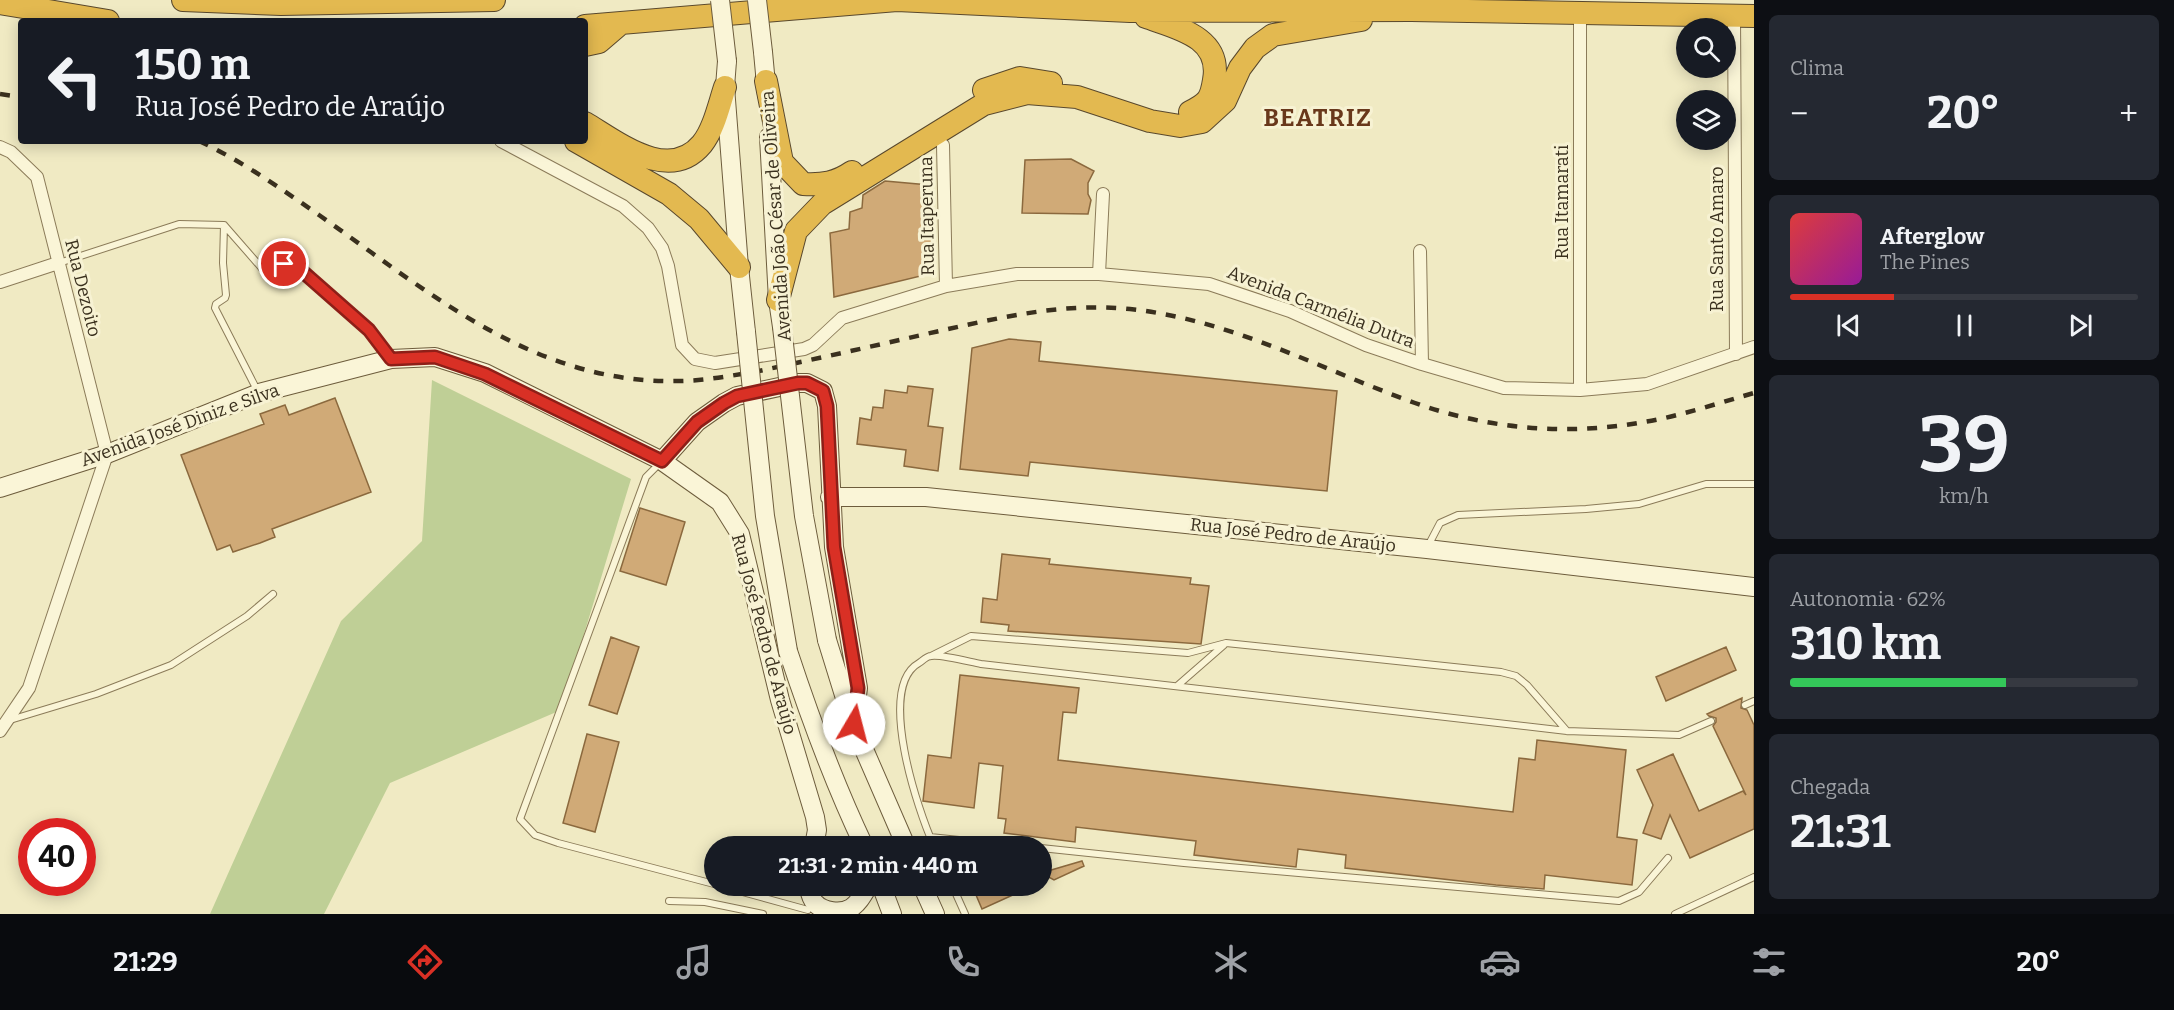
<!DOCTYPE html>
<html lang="pt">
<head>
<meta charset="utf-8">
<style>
  :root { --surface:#171b24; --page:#242831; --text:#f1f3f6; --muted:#9ea1a6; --line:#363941; --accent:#d93025 }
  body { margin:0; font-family:Bitter,serif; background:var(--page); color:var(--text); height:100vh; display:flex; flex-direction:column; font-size:22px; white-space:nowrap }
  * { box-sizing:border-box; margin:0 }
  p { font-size:20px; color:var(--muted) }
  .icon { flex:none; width:33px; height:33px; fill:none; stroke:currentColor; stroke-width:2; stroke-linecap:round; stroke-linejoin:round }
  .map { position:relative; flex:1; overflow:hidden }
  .details { display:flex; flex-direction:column; gap:15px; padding:15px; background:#0d0f14; width:420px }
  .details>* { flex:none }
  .banner { position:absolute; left:18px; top:18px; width:570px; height:126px; border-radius:6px; box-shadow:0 3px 15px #0003; background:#171b24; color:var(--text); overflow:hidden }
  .buttons { position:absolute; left:1676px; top:18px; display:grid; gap:12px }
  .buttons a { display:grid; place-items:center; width:60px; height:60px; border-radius:50%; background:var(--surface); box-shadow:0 3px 15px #0003; font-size:30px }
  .speed { position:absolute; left:18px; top:818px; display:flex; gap:12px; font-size:30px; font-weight:700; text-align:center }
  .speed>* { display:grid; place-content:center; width:78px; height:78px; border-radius:50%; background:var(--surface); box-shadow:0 3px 15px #0003; line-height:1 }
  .speed .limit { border:9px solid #d22; background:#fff; color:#111 }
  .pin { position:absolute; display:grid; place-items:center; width:51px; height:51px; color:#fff; margin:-26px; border:3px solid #fff; border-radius:50%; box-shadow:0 2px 6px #0007 }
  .me { position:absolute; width:66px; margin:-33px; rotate:8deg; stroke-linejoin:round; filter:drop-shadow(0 0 4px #0008) }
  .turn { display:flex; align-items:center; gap:21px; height:126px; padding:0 18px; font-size:27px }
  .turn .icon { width:78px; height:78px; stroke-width:2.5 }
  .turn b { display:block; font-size:42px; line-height:51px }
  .big { font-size:45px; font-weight:700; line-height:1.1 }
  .details .widget { flex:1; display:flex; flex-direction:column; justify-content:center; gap:9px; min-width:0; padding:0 21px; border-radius:9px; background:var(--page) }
  .details .dial { align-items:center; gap:0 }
  .dial b { font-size:78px; line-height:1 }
  .song { display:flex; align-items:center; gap:18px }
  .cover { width:72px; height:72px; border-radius:9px; background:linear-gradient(135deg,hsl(0 70% 55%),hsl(300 70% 35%)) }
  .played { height:6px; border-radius:3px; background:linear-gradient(90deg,var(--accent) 30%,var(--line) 30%) }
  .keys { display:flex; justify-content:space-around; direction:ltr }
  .heat { display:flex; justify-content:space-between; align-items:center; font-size:33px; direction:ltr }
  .charge { height:9px; border-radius:4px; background:linear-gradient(90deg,#34c759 62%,var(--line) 0) }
  .trip { position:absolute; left:704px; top:836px; width:348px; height:60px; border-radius:30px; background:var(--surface); box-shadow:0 3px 15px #0003; font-weight:700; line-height:60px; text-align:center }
  .tab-bar { display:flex; height:96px; justify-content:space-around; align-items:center; background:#090b0e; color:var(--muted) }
  .tab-bar .icon { width:42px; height:42px }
  .tab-bar .active { color:var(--accent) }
  .tab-bar b { font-size:27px; color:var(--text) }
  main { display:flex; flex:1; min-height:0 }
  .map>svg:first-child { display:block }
</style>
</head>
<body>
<main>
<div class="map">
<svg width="1754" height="914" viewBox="0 0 1754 914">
  <rect width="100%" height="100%" fill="#f0eac3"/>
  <path fill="#bfcf96" d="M432 380 631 479 561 710 390 783 324 914H210L341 621 422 541Z"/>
  <path fill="#d0aa77" stroke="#8b693e" stroke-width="1.5" d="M1071 159 1094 171 1088 183V194L1091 200 1088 214 1022 213 1025 160Z
    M885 181 929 185 933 273 834 297 830 233 849 229 850 212 862 208 863 195Z
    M1009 339 1041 342 1039 361 1337 391 1327 491 1030 462 1028 476 960 469 972 348Z
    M908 386 933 389 928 426 943 428 938 471 904 466 906 450 857 444 860 418 871 420 873 407 883 408 885 390 907 393Z
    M335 398 371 492 272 529 275 537 260 543 233 552 230 545 217 550 181 455 264 424 260 414 285 405 289 415Z
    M640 508 685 522 666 585 620 571Z
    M1002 554 1050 559 1049 564 1191 578 1190 584 1209 586 1201 644 1008 631 1009 625 981 622 983 598 997 600Z
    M611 637 639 647 617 714 589 705Z
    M1726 647 1736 670 1666 701 1656 677Z
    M960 675 1079 688 1076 713 1063 712 1058 760 1513 812 1519 758 1535 760 1537 740 1626 750 1617 837 1637 840 1632 885 1545 875 1544 889 1496 885 1345 868 1346 855 1298 849 1296 867 1194 855 1196 841 1076 827 1075 842 1004 833 1006 819 998 818 1003 766 979 763 974 808 923 801 928 755 951 758Z
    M1742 698 1741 708 1747 710 1754 725V829L1690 858 1670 815 1661 839 1643 833 1653 805 1637 770 1673 754 1699 811 1743 791 1746 795 1713 726 1716 722V718L1709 716 1707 714Z
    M587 734 619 742 595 832 563 823Z
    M1082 861 1084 866 1054 880 1041 873Z
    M981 885H1035L982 909 973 888Z"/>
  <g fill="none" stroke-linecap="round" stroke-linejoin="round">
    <g stroke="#8b7b59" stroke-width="8">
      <path id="lane" d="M224 225 223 263 226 295 225 298 216 304 215 308 258 392
        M59 263 179 224 224 225 266 273 273 274 284 264H294L369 330 389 356
        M661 462 646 477 520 819 535 835 558 843 714 884
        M1428 546 1440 523 1458 515 1586 509 1639 504 1706 484H1754
        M931 656 971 636 1188 653 1226 643 1501 672 1516 676 1527 685 1567 731
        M1177 686 1224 645
        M1745 705 1754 701
        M10 720 96 694 171 665 247 616 273 594
        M930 837 1018 846
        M934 846C918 811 876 687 919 663 922 661 927 656 931 656 940 654 970 662 981 664L1567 731 1679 735 1711 721
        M1041 848 1184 863 1619 901 1639 892 1668 858
        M717 885 808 910
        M952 885 965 914
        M669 901 705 902 763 914
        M1675 914 1754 877"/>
    </g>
    <g stroke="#8b7b59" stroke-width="14">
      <path id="street" d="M1734 16 1736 354
        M501 141 623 206 648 228 662 248 668 266 682 345 695 359 715 363 804 349 813 345 842 318 946 286 1017 274H1099L1209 284 1290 311 1366 345 1422 364 1504 388 1580 390 1647 384 1754 347
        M943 145 946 286
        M0 147 11 152 37 177 107 454 29 688 0 731
        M1420 251 1422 364
        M1099 274 1103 194
        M0 282 58 263
        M1580 390V14"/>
    </g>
    <g stroke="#6d5c3c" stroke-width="20">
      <path id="secondary" d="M763 52 767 95
        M727 61 725 87 739 267 746 332
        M769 137 778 300 782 327
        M662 461 697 422 724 403 737 396 798 383H807L823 391 827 406 834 547 858 688 853 724
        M0 488 107 454 259 393 391 359 435 357 485 373 662 461 720 502 740 534 780 700 815 817 817 830 814 846
        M830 497H926L1427 549 1754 587
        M827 640 853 724 906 846
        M788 651C810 718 834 783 864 846
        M808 885C809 890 811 899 815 903 823 912 841 914 851 908 859 903 864 893 869 885
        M881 885 892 914
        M922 885 935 914"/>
    </g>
    <g stroke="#59482d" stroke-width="24">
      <path id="highway" d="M183 0 281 4 494 0
        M0 3 108 21
        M1146 17C1177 28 1222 37 1214 80 1211 99 1208 103 1190 112
        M585 26 897 0 1130 11 1411 10 1754 16
        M585 45 599 42 620 24
        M766 81 782 162 803 184C823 185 836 183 852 172
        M984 90 1020 78 1051 83
        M585 123C617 142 669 184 702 144 714 129 719 105 725 87
        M576 141 669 194 699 219 739 267
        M778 300 796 231 822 204 984 104 1027 93 1077 97 1150 121 1180 126 1202 122 1225 101 1240 68 1255 48 1273 35 1361 20"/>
    </g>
    <use href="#lane" stroke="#faf5d7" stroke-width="6"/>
    <use href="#street" stroke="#faf5d7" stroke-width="12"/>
    <use href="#secondary" stroke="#faf5d7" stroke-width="18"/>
    <use href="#highway" stroke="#e3b950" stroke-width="22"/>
    <path stroke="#3a301e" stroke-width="4.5" stroke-dasharray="10 10" stroke-linecap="butt" d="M0 94 21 97
      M199 141C242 161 280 188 319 215 429 292 534 384 677 381 703 381 729 376 754 372 811 360 869 347 926 334 994 319 1060 302 1130 309 1232 320 1320 369 1415 403 1488 429 1567 436 1644 422 1681 416 1718 403 1754 393"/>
    <g stroke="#6d5c3c" stroke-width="20" stroke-linecap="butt">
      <path id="secondary-bridge" d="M720 0 727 61
        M757 0 763 52
        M782 327 804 516 827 640
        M746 332 765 516 788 651"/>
    </g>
    <use href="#secondary-bridge" stroke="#faf5d7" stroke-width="18"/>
  </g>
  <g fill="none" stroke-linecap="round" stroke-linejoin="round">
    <g stroke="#8d1f18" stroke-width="15">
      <path id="route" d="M284 264H294L369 330 391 359 435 357 485 374 662 461 697 422 724 403 737 396 798 383H807L823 391 827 406 834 547 858 688 854 724"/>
    </g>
    <use href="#route" stroke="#d93025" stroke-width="10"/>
  </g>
  <g text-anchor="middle" stroke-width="6" stroke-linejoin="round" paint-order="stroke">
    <g font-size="18" fill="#3a301e" stroke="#f7f2d3">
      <text transform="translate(1562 202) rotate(-90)" y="6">Rua Itamarati</text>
      <text transform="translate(776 216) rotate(-94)" y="6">Avenida João César de Oliveira</text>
      <text transform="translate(927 216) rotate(-91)" y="6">Rua Itaperuna</text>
      <text transform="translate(1717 239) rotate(-90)" y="6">Rua Santo Amaro</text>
      <text transform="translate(83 288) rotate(76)" y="6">Rua Dezoito</text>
      <text transform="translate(1321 307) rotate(21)" y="6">Avenida Carmélia Dutra</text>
      <text transform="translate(180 425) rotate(-20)" y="6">Avenida José Diniz e Silva</text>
      <text transform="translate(1293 535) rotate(6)" y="6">Rua José Pedro de Araújo</text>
      <text transform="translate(764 634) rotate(75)" y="6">Rua José Pedro de Araújo</text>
    </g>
    <g font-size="24" font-weight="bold" letter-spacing="1.5" fill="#69381b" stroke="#f7f2d3">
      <text x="1318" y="126">BEATRIZ</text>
    </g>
  </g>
</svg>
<div class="buttons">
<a><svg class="icon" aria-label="search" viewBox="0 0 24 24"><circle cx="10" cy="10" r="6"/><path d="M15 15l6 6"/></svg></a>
<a><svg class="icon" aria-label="layers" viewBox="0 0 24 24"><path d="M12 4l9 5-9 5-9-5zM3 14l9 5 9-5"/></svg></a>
</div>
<div class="speed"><div class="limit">40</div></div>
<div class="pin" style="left:284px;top:264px;background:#d93025"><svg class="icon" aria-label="arrive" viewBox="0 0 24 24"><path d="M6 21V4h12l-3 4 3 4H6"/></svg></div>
<svg class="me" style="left:854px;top:724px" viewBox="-20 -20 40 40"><circle r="19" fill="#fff"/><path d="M0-13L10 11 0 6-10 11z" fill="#d93025"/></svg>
<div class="trip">21:31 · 2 min · 440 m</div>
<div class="banner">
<div class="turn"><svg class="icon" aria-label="left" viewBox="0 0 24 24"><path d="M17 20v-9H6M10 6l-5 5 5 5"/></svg><div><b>150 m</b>Rua José Pedro de Araújo</div></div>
</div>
</div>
<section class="details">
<div class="widget"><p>Clima</p>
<div class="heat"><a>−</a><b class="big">20°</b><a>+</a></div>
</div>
<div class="widget">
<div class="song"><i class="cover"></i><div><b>Afterglow</b><p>The Pines</p></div></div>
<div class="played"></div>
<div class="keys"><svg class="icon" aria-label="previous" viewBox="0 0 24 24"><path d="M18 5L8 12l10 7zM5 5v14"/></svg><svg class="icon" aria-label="pause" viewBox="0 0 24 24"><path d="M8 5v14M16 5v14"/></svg><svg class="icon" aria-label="next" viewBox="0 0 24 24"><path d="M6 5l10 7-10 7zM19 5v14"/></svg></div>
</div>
<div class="widget dial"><b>39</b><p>km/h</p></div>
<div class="widget"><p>Autonomia · 62%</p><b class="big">310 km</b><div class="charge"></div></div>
<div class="widget"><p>Chegada</p><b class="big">21:31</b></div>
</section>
</main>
<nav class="tab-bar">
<b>21:29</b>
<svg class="icon active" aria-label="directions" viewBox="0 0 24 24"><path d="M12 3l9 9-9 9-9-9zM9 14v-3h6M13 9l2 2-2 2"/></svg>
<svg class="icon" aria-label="music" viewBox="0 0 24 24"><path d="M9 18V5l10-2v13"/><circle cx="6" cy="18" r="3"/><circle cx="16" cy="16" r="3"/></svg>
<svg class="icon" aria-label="phone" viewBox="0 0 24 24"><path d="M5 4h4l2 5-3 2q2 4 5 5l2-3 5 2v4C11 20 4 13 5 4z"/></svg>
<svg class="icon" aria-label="climate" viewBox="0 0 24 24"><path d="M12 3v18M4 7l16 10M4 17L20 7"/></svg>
<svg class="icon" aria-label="car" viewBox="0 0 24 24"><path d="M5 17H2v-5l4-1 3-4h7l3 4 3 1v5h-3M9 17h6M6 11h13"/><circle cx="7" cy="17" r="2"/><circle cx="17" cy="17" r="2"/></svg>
<svg class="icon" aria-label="filters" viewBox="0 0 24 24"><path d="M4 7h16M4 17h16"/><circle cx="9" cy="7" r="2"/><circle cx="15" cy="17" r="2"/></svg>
<b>20°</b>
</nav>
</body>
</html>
